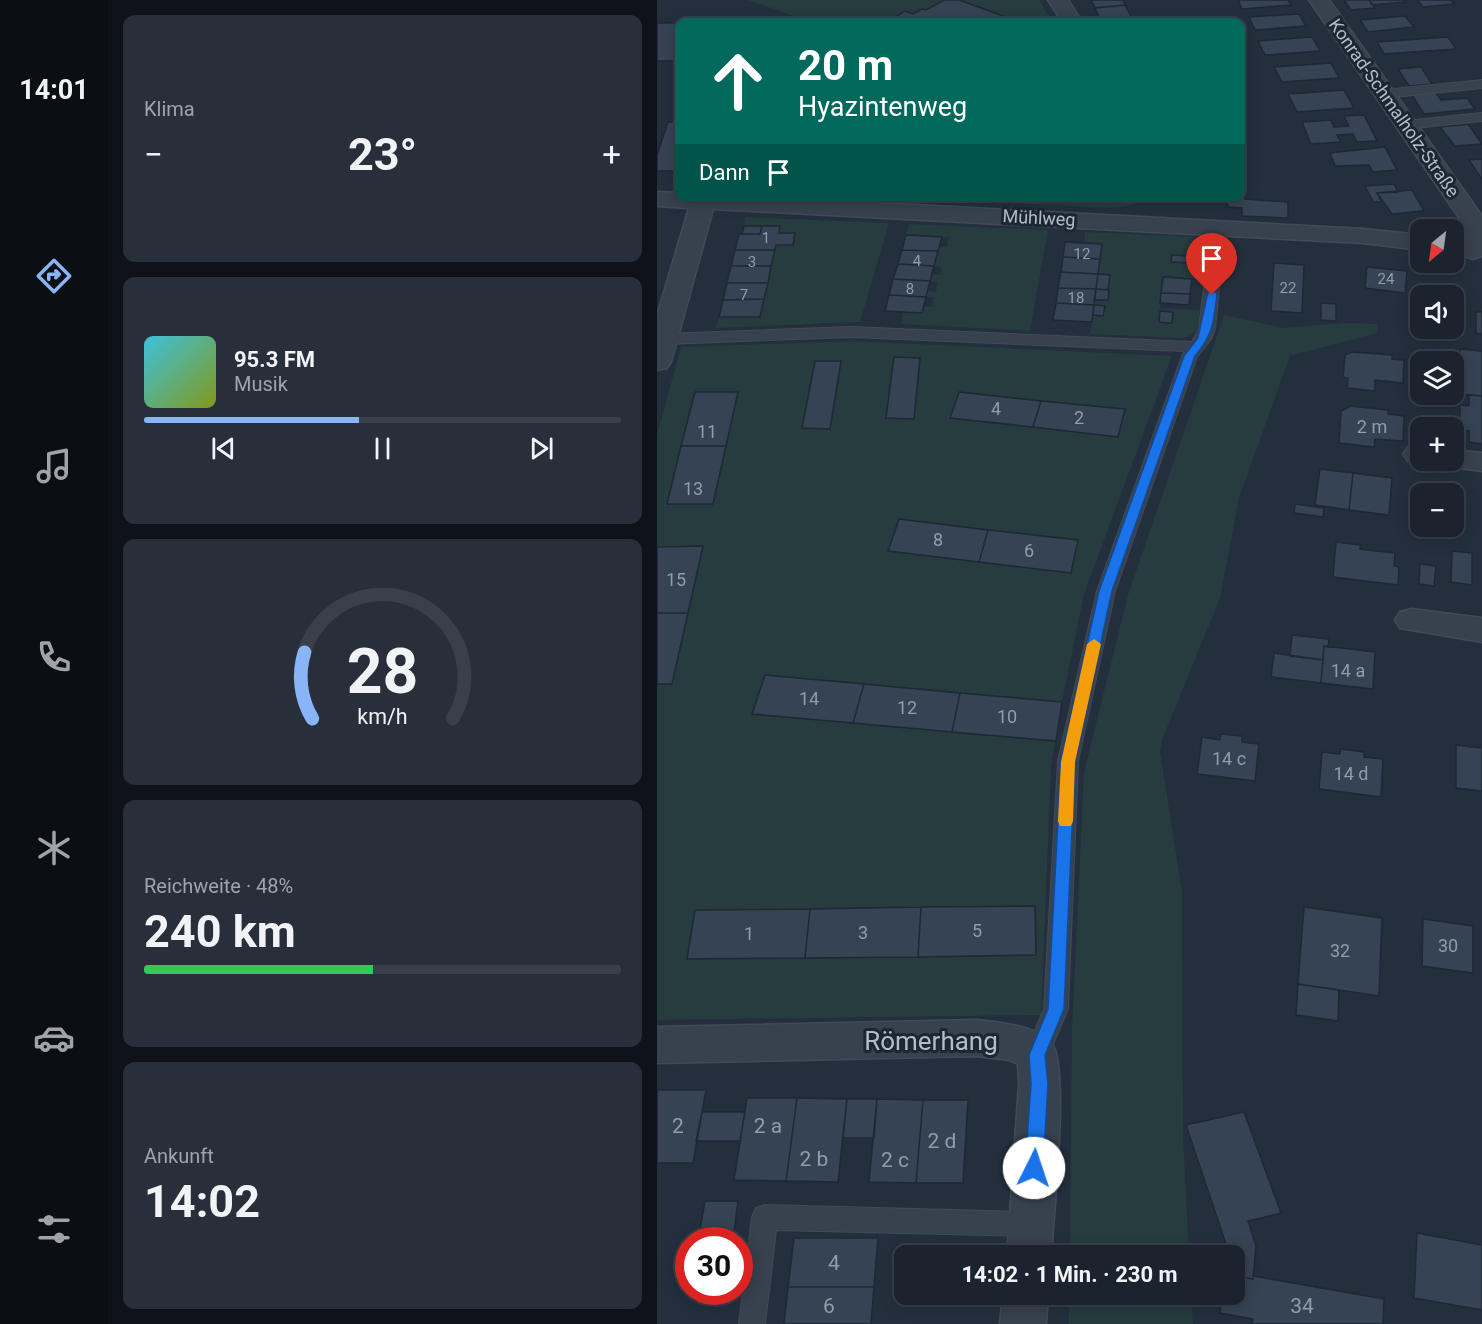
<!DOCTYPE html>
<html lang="de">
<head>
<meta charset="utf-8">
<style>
  :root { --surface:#1b232e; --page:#282f3a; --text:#f1f3f6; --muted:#a0a4aa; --line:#39404a; --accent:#8ab4f8 }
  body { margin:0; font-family:Roboto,sans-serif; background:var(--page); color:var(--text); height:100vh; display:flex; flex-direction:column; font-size:22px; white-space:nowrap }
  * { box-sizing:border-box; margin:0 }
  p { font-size:20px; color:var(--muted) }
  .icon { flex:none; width:33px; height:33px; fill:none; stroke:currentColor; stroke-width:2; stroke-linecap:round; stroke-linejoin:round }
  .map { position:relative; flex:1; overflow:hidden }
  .drawer { display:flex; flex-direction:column; gap:15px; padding:15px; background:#0f1319; width:549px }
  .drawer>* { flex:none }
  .guide { position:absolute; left:18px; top:18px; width:570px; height:183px; border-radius:12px; box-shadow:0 3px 15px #0003,0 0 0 2px var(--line); background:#00695c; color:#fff; overflow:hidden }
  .needle { width:39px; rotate:209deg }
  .buttons { position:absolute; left:753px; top:219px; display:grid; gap:12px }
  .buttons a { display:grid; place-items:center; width:54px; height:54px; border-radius:12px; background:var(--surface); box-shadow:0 3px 15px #0003,0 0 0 2px var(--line); font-size:30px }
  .speed { position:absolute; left:18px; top:1227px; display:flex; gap:12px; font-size:30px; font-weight:700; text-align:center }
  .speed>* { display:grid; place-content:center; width:78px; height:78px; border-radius:50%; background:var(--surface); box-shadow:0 3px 15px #0003,0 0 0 2px var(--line); line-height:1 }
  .speed .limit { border:9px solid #d22; background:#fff; color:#111 }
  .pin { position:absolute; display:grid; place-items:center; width:51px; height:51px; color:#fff; margin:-62px -26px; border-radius:50% 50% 50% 0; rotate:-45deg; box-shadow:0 0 6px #0007 }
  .pin .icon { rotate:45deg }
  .me { position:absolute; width:66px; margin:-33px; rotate:4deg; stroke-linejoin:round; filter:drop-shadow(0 0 4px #0008) }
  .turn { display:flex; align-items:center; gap:21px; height:126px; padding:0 24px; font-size:27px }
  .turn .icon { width:78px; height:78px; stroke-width:2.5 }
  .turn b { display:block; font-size:42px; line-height:51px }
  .then { display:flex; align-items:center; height:57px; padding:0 24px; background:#0003; gap:12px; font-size:22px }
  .big { font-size:45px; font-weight:700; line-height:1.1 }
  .drawer .widget { flex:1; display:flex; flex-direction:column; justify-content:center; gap:9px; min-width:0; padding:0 21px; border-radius:12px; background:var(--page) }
  .drawer .dial { align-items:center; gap:0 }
  .dial svg { height:156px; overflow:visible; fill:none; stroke:var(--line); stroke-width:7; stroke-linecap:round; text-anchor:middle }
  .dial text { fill:var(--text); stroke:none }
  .song { display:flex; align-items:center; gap:18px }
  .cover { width:72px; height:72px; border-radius:9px; background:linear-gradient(135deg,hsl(190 70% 55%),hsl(70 70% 35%)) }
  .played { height:6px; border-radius:3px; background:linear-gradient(90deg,var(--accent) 45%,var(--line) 45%) }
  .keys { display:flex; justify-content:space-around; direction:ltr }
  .heat { display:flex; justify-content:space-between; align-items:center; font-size:33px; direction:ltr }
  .charge { height:9px; border-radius:4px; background:linear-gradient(90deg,#34c759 48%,var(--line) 0) }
  .trip { position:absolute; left:237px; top:1245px; width:351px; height:60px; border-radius:12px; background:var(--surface); box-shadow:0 3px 15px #0003,0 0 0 2px var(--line); font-weight:700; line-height:60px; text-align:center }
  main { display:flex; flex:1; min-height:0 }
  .menu { display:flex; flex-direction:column; width:108px; justify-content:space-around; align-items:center; background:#0b0e12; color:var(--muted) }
  .menu .icon { width:42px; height:42px }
  .menu .current { color:var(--accent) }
  .menu b { font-size:27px; color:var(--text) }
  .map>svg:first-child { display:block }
</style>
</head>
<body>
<main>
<nav class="menu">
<b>14:01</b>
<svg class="icon current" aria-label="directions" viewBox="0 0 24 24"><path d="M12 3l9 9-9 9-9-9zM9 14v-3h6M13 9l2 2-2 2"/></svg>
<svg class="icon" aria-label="music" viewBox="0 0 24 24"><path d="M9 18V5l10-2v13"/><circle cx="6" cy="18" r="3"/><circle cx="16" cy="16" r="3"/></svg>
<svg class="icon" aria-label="phone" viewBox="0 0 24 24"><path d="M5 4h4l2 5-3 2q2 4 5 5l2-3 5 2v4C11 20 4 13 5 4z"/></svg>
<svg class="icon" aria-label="climate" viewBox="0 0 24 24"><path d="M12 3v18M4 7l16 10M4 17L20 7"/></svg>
<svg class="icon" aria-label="car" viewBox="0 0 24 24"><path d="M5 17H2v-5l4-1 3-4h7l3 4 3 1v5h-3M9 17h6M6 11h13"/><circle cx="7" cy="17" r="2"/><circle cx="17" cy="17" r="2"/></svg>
<svg class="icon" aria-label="filters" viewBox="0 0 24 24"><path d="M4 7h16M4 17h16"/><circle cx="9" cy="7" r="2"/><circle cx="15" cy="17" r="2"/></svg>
</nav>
<section class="drawer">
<div class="widget"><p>Klima</p>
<div class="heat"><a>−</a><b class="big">23°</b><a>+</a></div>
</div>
<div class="widget">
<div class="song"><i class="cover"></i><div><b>95.3 FM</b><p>Musik</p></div></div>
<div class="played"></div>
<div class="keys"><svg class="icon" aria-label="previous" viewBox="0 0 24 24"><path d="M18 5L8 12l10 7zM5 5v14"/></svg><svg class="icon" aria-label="pause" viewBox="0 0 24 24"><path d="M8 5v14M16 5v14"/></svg><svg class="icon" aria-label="next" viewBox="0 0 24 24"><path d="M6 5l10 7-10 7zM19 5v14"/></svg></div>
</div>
<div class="widget dial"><svg viewBox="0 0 100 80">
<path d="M14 69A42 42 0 1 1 86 69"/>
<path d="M14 69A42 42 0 0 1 10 35" stroke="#8ab4f8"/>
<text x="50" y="56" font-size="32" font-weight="700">28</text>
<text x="50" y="72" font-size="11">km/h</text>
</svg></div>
<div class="widget"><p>Reichweite · 48%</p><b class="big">240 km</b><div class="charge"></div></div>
<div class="widget"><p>Ankunft</p><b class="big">14:02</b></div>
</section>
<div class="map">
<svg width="825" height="1324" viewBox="0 0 825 1324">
  <rect width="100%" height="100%" fill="#242f3e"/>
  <path fill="#263c3f" d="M91 0H382L396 22H154Z
    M279 197V196L487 197C477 207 463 207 450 208L275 199Z
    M88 217 232 223 203 322 59 328 62 317H103L119 245 136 244 138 233H122L123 226H87Z
    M252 224 391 230 373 331 244 324 246 312 265 313 267 307H275L277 297H270L271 291 279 292 281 282 273 281 275 275H283L285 267 277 266 282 247H290L292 237 249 235Z
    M428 232 542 237 550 240 553 246 548 279 506 277 503 308 543 310C540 328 543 335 523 338L433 334 436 315H446L447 306 437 305V300L451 290 453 275 441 274 427 243Z
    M567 315 626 328 689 323 720 324V333L633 356 582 498 563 598 505 740 503 752 525 891 526 1138 532 1255H413L415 1029 427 772 471 595Z
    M195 341 515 356 427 594 405 702 394 766 384 1015 0 1020V435L24 347Z
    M412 1295H534L536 1324H412Z"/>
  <path fill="#364354" stroke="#1f2835" stroke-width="1.5" d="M287 0H302L360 21 237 22 243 19 238 17 248 11 256 14 265 9 269 10Z
    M434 0H466L468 5 438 8Z
    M581 0H631L634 5 585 9Z
    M687 0H712L718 8 694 10Z
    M712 0H747L749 2 715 5Z
    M760 0H794L797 4 766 7Z
    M468 5 475 18 444 21 438 8Z
    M642 14 649 26 598 30 592 17Z
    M748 16 757 27 711 32 703 20Z
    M0 23H22V61H0Z
    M655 37 663 51 608 55 601 41Z
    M791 37 799 49 727 54 720 42Z
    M674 63 682 78 625 82 617 67Z
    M764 67 775 84 752 86 741 69Z
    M687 90 697 108 640 112 631 94Z
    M779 93 784 100 810 98 818 109 767 114 755 95Z
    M707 115 720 141 700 142 696 134 680 135 684 142 654 144 645 122 674 120 677 127 692 126 687 116Z
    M11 122H22V171H0V155Z
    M811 124 825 144 798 146 783 127Z
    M728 147 740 170 716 172 712 165 678 166 673 153Z
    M825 159V178H824L812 160Z
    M737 184 741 192 720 193 725 202H716L708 186Z
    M584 189 588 199 631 202V218L585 216V208L572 207 565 196H584Z
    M755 190 767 211 735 214 720 193Z
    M87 226H105L103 234H85Z
    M105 226H123L122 233H138L136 245H119L118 250H78L82 234H103Z
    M249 235 285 237 281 251 245 250Z
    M408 242 445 244 443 259 406 257Z
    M78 250H118L114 266H74Z
    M245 250 281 251 277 266 241 264Z
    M515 255 535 256 534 263 514 262Z
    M406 257 443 259 441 274 404 272Z
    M617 263 647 265 645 313 614 311Z
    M241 264 277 266 273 281 236 279Z
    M74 266H114L111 283H70Z
    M710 267 750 271 748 293 708 288Z
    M404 272 441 274 439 289 401 288Z
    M441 274 453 275 451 290 439 289Z
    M506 277 535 279 533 294 504 293Z
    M236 279 273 281 269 297 232 295Z
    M70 283H111L107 299 66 300Z
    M401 288 439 289 437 305 399 303Z
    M439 289 452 290 451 300H437Z
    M504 293 533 294 532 305 503 303Z
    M232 295 269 297 265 313 228 311Z
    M107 299 103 317H62L66 300Z
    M399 303 437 305 435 322 396 320Z
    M664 303 679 304V321L664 320Z
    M437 305 448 306 446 316 436 315Z
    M503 311 516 312 515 323 502 322Z
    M819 312H825V334L819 333Z
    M803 349 825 351V396L803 394V383L796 382V362H794V358L803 359Z
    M695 352 735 355V359L747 360 746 383 718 380V391L690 388 691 378 686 377 688 355Z
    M237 357 263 358 257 419 229 418Z
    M158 361H184L173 429 145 428Z
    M38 392H81L69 446H24Z
    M302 392 384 401 376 427 293 418Z
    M812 395 825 396V444L812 442V431L803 430V405L812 406Z
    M384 401 468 409 461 437 376 427Z
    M694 406 731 410V414L747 416 746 441 718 439 717 447 682 443 684 411Z
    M24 446H69L56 504H10Z
    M663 469 696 473 692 510 658 505Z
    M696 473 735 478 732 515 692 510Z
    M638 504 667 508 666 517 637 513Z
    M242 519 331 530 322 562 231 551Z
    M331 530 421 540 414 573 322 562Z
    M679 542 704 545 703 549 738 553 737 566 742 567 741 585 676 577Z
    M46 546 31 613H0V547Z
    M795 551 815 553V585L794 582Z
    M763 564 779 566 777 586 762 584Z
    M0 613H31L15 684H0Z
    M635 635 672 639 671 647 667 646 666 660 633 656Z
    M667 646 718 652 716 689 664 683Z
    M617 653 666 660 664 683 614 677Z
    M108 675 207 684 196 723 95 714Z
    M207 684 303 693 295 732 196 723Z
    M303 693 405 702 399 741 295 732Z
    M564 734 585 736V742L602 744 598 781 540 774 545 737 563 740Z
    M799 745 825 748V791L799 788Z
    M683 749 707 752V757L726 759 724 797 662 789 665 752 683 754Z
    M378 906 379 955 261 957 264 907Z
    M264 907 261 957 148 958 153 909Z
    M647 907 725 918 722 996 641 984Z
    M153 909 148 958 30 959 38 910Z
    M766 919 816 926V973L765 966Z
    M641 984 682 990 681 1021 639 1015Z
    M0 1090H49L36 1163H0Z
    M90 1098H140L129 1181 77 1180Z
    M140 1098 190 1099 181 1182 129 1181Z
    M190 1099H220L217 1138H186Z
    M220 1099 266 1100 259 1183 212 1182Z
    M266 1100H311L306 1183H259Z
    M45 1112H88L83 1141H39Z
    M587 1112 624 1213 591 1221 599 1246 596 1279 578 1276V1256H569L570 1247 529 1125Z
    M48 1201H81L76 1240H41Z
    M760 1233 825 1245V1310L757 1298Z
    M137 1238H221L217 1287H131Z
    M578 1276 596 1279V1276L727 1299 726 1324H595L596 1319 563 1313 565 1294H578Z
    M131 1287H217L214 1324H127Z"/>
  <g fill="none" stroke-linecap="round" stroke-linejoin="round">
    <g stroke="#414a57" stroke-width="2">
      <path id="service" d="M825 80V88L727 98 720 94 727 90Z
        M825 113V121L748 129 741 125 748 121Z
        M561 224 568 228 558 329 554 339 540 357 458 591 421 761 411 1009 388 1063 380 1066 372 1063 368 1055 387 1009 401 761 440 591 527 351 195 337 7 344 1 342 0 338 7 334 195 327 535 342 542 329 554 228Z
        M108 1205 374 1212 383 1215 387 1224 383 1233 374 1236 119 1230 108 1324H82L95 1217 99 1208Z"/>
    </g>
    <g stroke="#414a57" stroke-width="3">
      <path id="minor" d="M391 0H411L425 22H405Z
        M652 0H672L825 216V256L816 259 807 256 803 251 806 234 803 219Z
        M0 192 22 193V196H93L706 229 764 235V250L706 243 56 209 14 362 10 368 0 370V316L32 208 0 206Z
        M761 445H764V460L774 462 764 464 751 461 746 454 751 447Z
        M796 450 825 453V471L786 466 782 460H796Z
        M754 609 825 618V642L743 628 738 620 743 612Z
        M320 1020C340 1022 379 1026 394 1042 413 1063 396 1220 394 1256H350L362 1084 361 1064 352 1060 320 1056 0 1063V1027Z
        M346 1294H391L389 1324H343Z"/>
    </g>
    <use href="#service" fill="#38414e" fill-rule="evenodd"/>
    <use href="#minor" fill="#38414e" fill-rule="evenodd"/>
  </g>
  <path fill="#1a73e8" stroke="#114b97" stroke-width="1.5" d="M551 292H559L560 295C556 323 557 333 538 356L455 591 418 762 407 1009 388 1055 391 1084 386 1168 383 1174 377 1177 371 1174 368 1168 374 1084 372 1055 391 1009 404 762 442 591 527 356 541 338Z"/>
  <path fill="#f59e0b" d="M437 639 444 644 418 762 416 821 414 826H403L401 821 404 762 430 644Z"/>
  <g text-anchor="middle" stroke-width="6" stroke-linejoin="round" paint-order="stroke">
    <g font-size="15" fill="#929caa">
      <text x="109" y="243">1</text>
      <text x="425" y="259">12</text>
      <text x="260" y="266">4</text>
      <text x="95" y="267">3</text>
      <text x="729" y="284">24</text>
      <text x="631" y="293">22</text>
      <text x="253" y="294">8</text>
      <text x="87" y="300">7</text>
      <text x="419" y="303">18</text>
    </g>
    <g font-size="18" fill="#b4bcc9" stroke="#1d2633">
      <text transform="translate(737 108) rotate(55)" y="6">Konrad-Schmalholz-Straße</text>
      <text transform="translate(382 218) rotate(3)" y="6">Mühlweg</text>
    </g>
    <g font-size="18" fill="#929caa">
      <text x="339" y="415">4</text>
      <text x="422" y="424">2</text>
      <text x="715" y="433">2 m</text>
      <text x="50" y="438">11</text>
      <text x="36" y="495">13</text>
      <text x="281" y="546">8</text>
      <text x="372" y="557">6</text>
      <text x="19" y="586">15</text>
      <text x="691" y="677">14 a</text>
      <text x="152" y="705">14</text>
      <text x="250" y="714">12</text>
      <text x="350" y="723">10</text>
      <text x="572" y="765">14 c</text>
      <text x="694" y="780">14 d</text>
      <text x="320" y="937">5</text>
      <text x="206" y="939">3</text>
      <text x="92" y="940">1</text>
      <text x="791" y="952">30</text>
      <text x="683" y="957">32</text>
    </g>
    <g font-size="21" fill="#929caa">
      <text x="21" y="1133">2</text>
      <text x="111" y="1133">2 a</text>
      <text x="285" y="1148">2 d</text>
      <text x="157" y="1166">2 b</text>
      <text x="238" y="1167">2 c</text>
      <text x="177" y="1270">4</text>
      <text x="172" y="1313">6</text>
      <text x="645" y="1313">34</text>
    </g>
    <g font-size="26" fill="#b4bcc9" stroke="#1d2633">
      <text x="274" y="1050">Römerhang</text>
    </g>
  </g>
</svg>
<div class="buttons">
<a><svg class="needle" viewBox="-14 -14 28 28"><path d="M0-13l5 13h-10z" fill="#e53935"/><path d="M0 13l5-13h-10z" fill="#a0a4aa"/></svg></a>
<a><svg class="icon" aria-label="sound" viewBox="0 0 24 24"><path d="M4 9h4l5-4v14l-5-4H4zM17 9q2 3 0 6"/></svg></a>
<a><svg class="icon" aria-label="layers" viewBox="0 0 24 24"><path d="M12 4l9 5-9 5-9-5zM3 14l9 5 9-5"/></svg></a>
<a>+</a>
<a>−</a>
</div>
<div class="speed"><div class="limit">30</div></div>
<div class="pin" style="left:555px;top:295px;background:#d93025"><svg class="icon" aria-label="arrive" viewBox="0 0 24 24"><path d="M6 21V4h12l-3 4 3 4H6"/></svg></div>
<svg class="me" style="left:377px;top:1168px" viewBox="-20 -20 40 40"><circle r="19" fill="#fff"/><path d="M0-13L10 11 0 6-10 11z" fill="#1a73e8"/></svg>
<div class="trip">14:02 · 1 Min. · 230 m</div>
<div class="guide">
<div class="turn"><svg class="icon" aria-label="ahead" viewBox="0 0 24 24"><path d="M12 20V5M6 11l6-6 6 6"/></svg><div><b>20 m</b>Hyazintenweg</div></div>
<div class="then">Dann<svg class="icon" aria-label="arrive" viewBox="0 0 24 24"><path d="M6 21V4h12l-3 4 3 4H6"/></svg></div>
</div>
</div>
</main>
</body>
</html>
